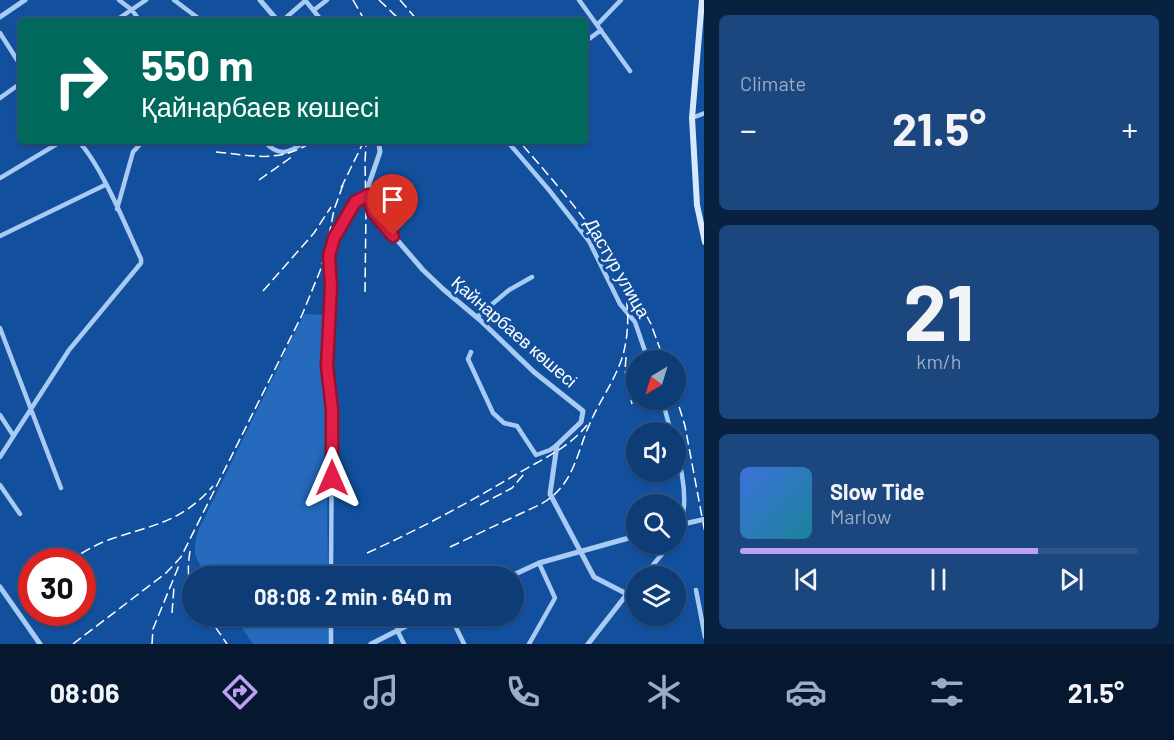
<!DOCTYPE html>
<html lang="en">
<head>
<meta charset="utf-8">
<style>
  :root { --surface:#0e3c76; --page:#1c477e; --text:#f1f3f6; --muted:#9badc5; --line:#2e5688; --accent:#bca0f2 }
  body { margin:0; font-family:Barlow,sans-serif; background:var(--page); color:var(--text); height:100vh; display:flex; flex-direction:column; font-size:22px; white-space:nowrap }
  * { box-sizing:border-box; margin:0 }
  p { font-size:20px; color:var(--muted) }
  .icon { flex:none; width:33px; height:33px; fill:none; stroke:currentColor; stroke-width:2; stroke-linecap:round; stroke-linejoin:round }
  .map { position:relative; flex:1; overflow:hidden }
  .sheet { display:flex; flex-direction:column; gap:15px; padding:15px; background:#082141; width:470px }
  .sheet>* { flex:none }
  .hud { position:absolute; left:18px; top:18px; width:570px; height:126px; border-radius:6px; box-shadow:0 2px 4px #0004,0 0 0 2px var(--line); background:#00695c; color:#fff; overflow:hidden }
  .needle { width:39px; rotate:218deg }
  .buttons { position:absolute; left:626px; top:350px; display:grid; gap:12px }
  .buttons a { display:grid; place-items:center; width:60px; height:60px; border-radius:50%; background:var(--surface); box-shadow:0 2px 4px #0004,0 0 0 2px var(--line); font-size:30px }
  .speed { position:absolute; left:18px; top:548px; display:flex; gap:12px; font-size:30px; font-weight:700; text-align:center }
  .speed>* { display:grid; place-content:center; width:78px; height:78px; border-radius:50%; background:var(--surface); box-shadow:0 2px 4px #0004,0 0 0 2px var(--line); line-height:1 }
  .speed .limit { border:9px solid #d22; background:#fff; color:#111 }
  .pin { position:absolute; display:grid; place-items:center; width:51px; height:51px; color:#fff; margin:-62px -26px; border-radius:50% 50% 50% 0; rotate:-45deg; box-shadow:0 0 6px #0007 }
  .pin .icon { rotate:45deg }
  .me { position:absolute; width:66px; margin:-33px; rotate:0deg; stroke-linejoin:round; filter:drop-shadow(0 0 4px #0008) }
  .turn { display:flex; align-items:center; gap:21px; height:126px; padding:0 24px; font-size:27px }
  .turn .icon { width:78px; height:78px; stroke-width:2.5 }
  .turn b { display:block; font-size:42px; line-height:51px }
  .big { font-size:45px; font-weight:700; line-height:1.1 }
  .sheet .widget { flex:1; display:flex; flex-direction:column; justify-content:center; gap:9px; min-width:0; padding:0 21px; border-radius:9px; background:var(--page) }
  .sheet .dial { align-items:center; gap:0 }
  .dial b { font-size:78px; line-height:1 }
  .song { display:flex; align-items:center; gap:18px }
  .cover { width:72px; height:72px; border-radius:9px; background:linear-gradient(135deg,hsl(220 70% 55%),hsl(190 70% 35%)) }
  .played { height:6px; border-radius:3px; background:linear-gradient(90deg,var(--accent) 75%,var(--line) 75%) }
  .keys { display:flex; justify-content:space-around; direction:ltr }
  .heat { display:flex; justify-content:space-between; align-items:center; font-size:33px; direction:ltr }
  .trip { position:absolute; left:182px; top:566px; width:342px; height:60px; border-radius:30px; background:var(--surface); box-shadow:0 2px 4px #0004,0 0 0 2px var(--line); font-weight:700; line-height:60px; text-align:center }
  .tab-bar { display:flex; height:96px; justify-content:space-around; align-items:center; background:#06182f; color:var(--muted) }
  .tab-bar .icon { width:42px; height:42px }
  .tab-bar .selected { color:var(--accent) }
  .tab-bar b { font-size:27px; color:var(--text) }
  main { display:flex; flex:1; min-height:0 }
  .map>svg:first-child { display:block }
</style>
</head>
<body>
<main>
<div class="map">
<svg width="705" height="644" viewBox="0 0 705 644">
  <rect width="100%" height="100%" fill="#12509e"/>
  <path fill="#256abc" d="M304 314 325 315 328 576H208C194 556 192 555 198 531Z
    M233 615H329V644H253Z"/>
  <g fill="none" stroke-linecap="round" stroke-linejoin="round">
    <path stroke="#a8cbf4" stroke-width="4.5" d="M119 0 132 10 140 21
      M174 0 202 21
      M305 0 322 21
      M579 0 630 71
      M314 10 327 0
      M115 21 146 0
      M282 21 305 1
      M597 25 621 0
      M0 33 21 66
      M585 42 601 30
      M0 98 21 83
      M692 118 705 113
      M189 141H212
      M264 141C279 158 289 153 306 141
      M507 141 549 190 589 241 620 304 635 322 648 360
      M0 178 62 141
      M117 209 133 152 143 141
      M0 236 105 185
      M477 317 509 290 532 277
      M0 328 61 488
      M471 352 468 359 493 413 504 423 517 426 536 455 550 450 557 445
      M662 399 671 432
      M0 415 13 435
      M675 445C681 466 688 496 682 518 681 524 677 530 675 536
      M0 457 69 350 141 263V259C126 227 101 164 78 141
      M0 485 20 514
      M331 576 332 410 327 366 331 273 329 256 334 238 355 202 368 195
      M644 576 671 543
      M696 590 705 637
      M627 594 636 585
      M331 615V644
      M450 615 464 644
      M397 630 404 644
      M529 644 555 598 539 563"/>
    <path stroke="#a8cbf4" stroke-width="5" d="M260 0 278 21
      M0 17 25 0
      M374 141 379 144 380 152 369 184 368 195 373 212 423 270 443 289 480 320 534 372 583 411 581 422 557 445 550 494 594 577 627 594 588 644
      M511 576 539 563 636 536
      M0 587 40 644
      M371 644 428 615"/>
    <path stroke="#d8e9fd" stroke-width="6" d="M702 0 692 118 697 205 705 242"/>
    <path stroke="#fff" stroke-width="1.5" stroke-dasharray="10 4.5" stroke-linecap="butt" d="M353 0 365 21
      M379 0 401 21
      M400 0 418 21
      M216 152C249 155 276 163 307 145
      M259 180 293 156
      M341 188 364 141
      M626 277 651 324 664 360
      M263 291 314 233 331 207
      M365 292 366 209 365 162 366 145
      M626 357 625 371 632 404
      M675 393 685 426 705 533
      M480 505 512 488 524 474
      M450 547 541 504C575 485 576 453 591 421 601 398 618 376 624 351 630 326 629 295 619 271 614 258 605 247 597 236 573 203 546 172 519 141
      M190 551C188 564 187 577 192 589
      M367 553C418 530 466 504 515 475 539 461 569 448 587 425
      M69 561C82 553 96 544 111 539 153 525 182 522 213 486
      M18 585 32 577
      M172 613 174 587
      M207 615 227 644
      M73 644 166 573 181 557 302 315 320 271 326 251 334 210 344 182
      M152 644 153 629 180 563"/>
    <path stroke="#a8cbf4" stroke-width="5" d="M675 526 705 519"/>
  </g>
  <g fill="none" stroke-linecap="round" stroke-linejoin="round">
    <g stroke="#92132f" stroke-width="15">
      <path id="route" d="M332 478V410L327 366 331 286 329 256 334 238 355 202 368 195 373 212 393 236"/>
    </g>
    <use href="#route" stroke="#e11d48" stroke-width="10"/>
  </g>
  <g text-anchor="middle" stroke-width="6" stroke-linejoin="round" paint-order="stroke">
    <g font-size="18" fill="#fff" stroke="#12509e">
      <text transform="translate(617 268) rotate(60)" y="6">Дастур улица</text>
      <text transform="translate(514 332) rotate(41)" y="6">Қайнарбаев көшесі</text>
    </g>
  </g>
</svg>
<div class="buttons">
<a><svg class="needle" viewBox="-14 -14 28 28"><path d="M0-13l5 13h-10z" fill="#e53935"/><path d="M0 13l5-13h-10z" fill="#9badc5"/></svg></a>
<a><svg class="icon" aria-label="sound" viewBox="0 0 24 24"><path d="M4 9h4l5-4v14l-5-4H4zM17 9q2 3 0 6"/></svg></a>
<a><svg class="icon" aria-label="search" viewBox="0 0 24 24"><circle cx="10" cy="10" r="6"/><path d="M15 15l6 6"/></svg></a>
<a><svg class="icon" aria-label="layers" viewBox="0 0 24 24"><path d="M12 4l9 5-9 5-9-5zM3 14l9 5 9-5"/></svg></a>
</div>
<div class="speed"><div class="limit">30</div></div>
<div class="pin" style="left:393px;top:236px;background:#d93025"><svg class="icon" aria-label="arrive" viewBox="0 0 24 24"><path d="M6 21V4h12l-3 4 3 4H6"/></svg></div>
<svg class="me" style="left:332px;top:478px" viewBox="-20 -20 40 40"><path d="M0-17L14 15 0 8-14 15z" fill="#e11d48" stroke="#fff" stroke-width="4"/></svg>
<div class="trip">08:08 · 2 min · 640 m</div>
<div class="hud">
<div class="turn"><svg class="icon" aria-label="right" viewBox="0 0 24 24"><path d="M7 20v-9h11M14 6l5 5-5 5"/></svg><div><b>550 m</b>Қайнарбаев көшесі</div></div>
</div>
</div>
<section class="sheet">
<div class="widget"><p>Climate</p>
<div class="heat"><a>−</a><b class="big">21.5°</b><a>+</a></div>
</div>
<div class="widget dial"><b>21</b><p>km/h</p></div>
<div class="widget">
<div class="song"><i class="cover"></i><div><b>Slow Tide</b><p>Marlow</p></div></div>
<div class="played"></div>
<div class="keys"><svg class="icon" aria-label="previous" viewBox="0 0 24 24"><path d="M18 5L8 12l10 7zM5 5v14"/></svg><svg class="icon" aria-label="pause" viewBox="0 0 24 24"><path d="M8 5v14M16 5v14"/></svg><svg class="icon" aria-label="next" viewBox="0 0 24 24"><path d="M6 5l10 7-10 7zM19 5v14"/></svg></div>
</div>
</section>
</main>
<nav class="tab-bar">
<b>08:06</b>
<svg class="icon selected" aria-label="directions" viewBox="0 0 24 24"><path d="M12 3l9 9-9 9-9-9zM9 14v-3h6M13 9l2 2-2 2"/></svg>
<svg class="icon" aria-label="music" viewBox="0 0 24 24"><path d="M9 18V5l10-2v13"/><circle cx="6" cy="18" r="3"/><circle cx="16" cy="16" r="3"/></svg>
<svg class="icon" aria-label="phone" viewBox="0 0 24 24"><path d="M5 4h4l2 5-3 2q2 4 5 5l2-3 5 2v4C11 20 4 13 5 4z"/></svg>
<svg class="icon" aria-label="climate" viewBox="0 0 24 24"><path d="M12 3v18M4 7l16 10M4 17L20 7"/></svg>
<svg class="icon" aria-label="car" viewBox="0 0 24 24"><path d="M5 17H2v-5l4-1 3-4h7l3 4 3 1v5h-3M9 17h6M6 11h13"/><circle cx="7" cy="17" r="2"/><circle cx="17" cy="17" r="2"/></svg>
<svg class="icon" aria-label="filters" viewBox="0 0 24 24"><path d="M4 7h16M4 17h16"/><circle cx="9" cy="7" r="2"/><circle cx="15" cy="17" r="2"/></svg>
<b>21.5°</b>
</nav>
</body>
</html>
